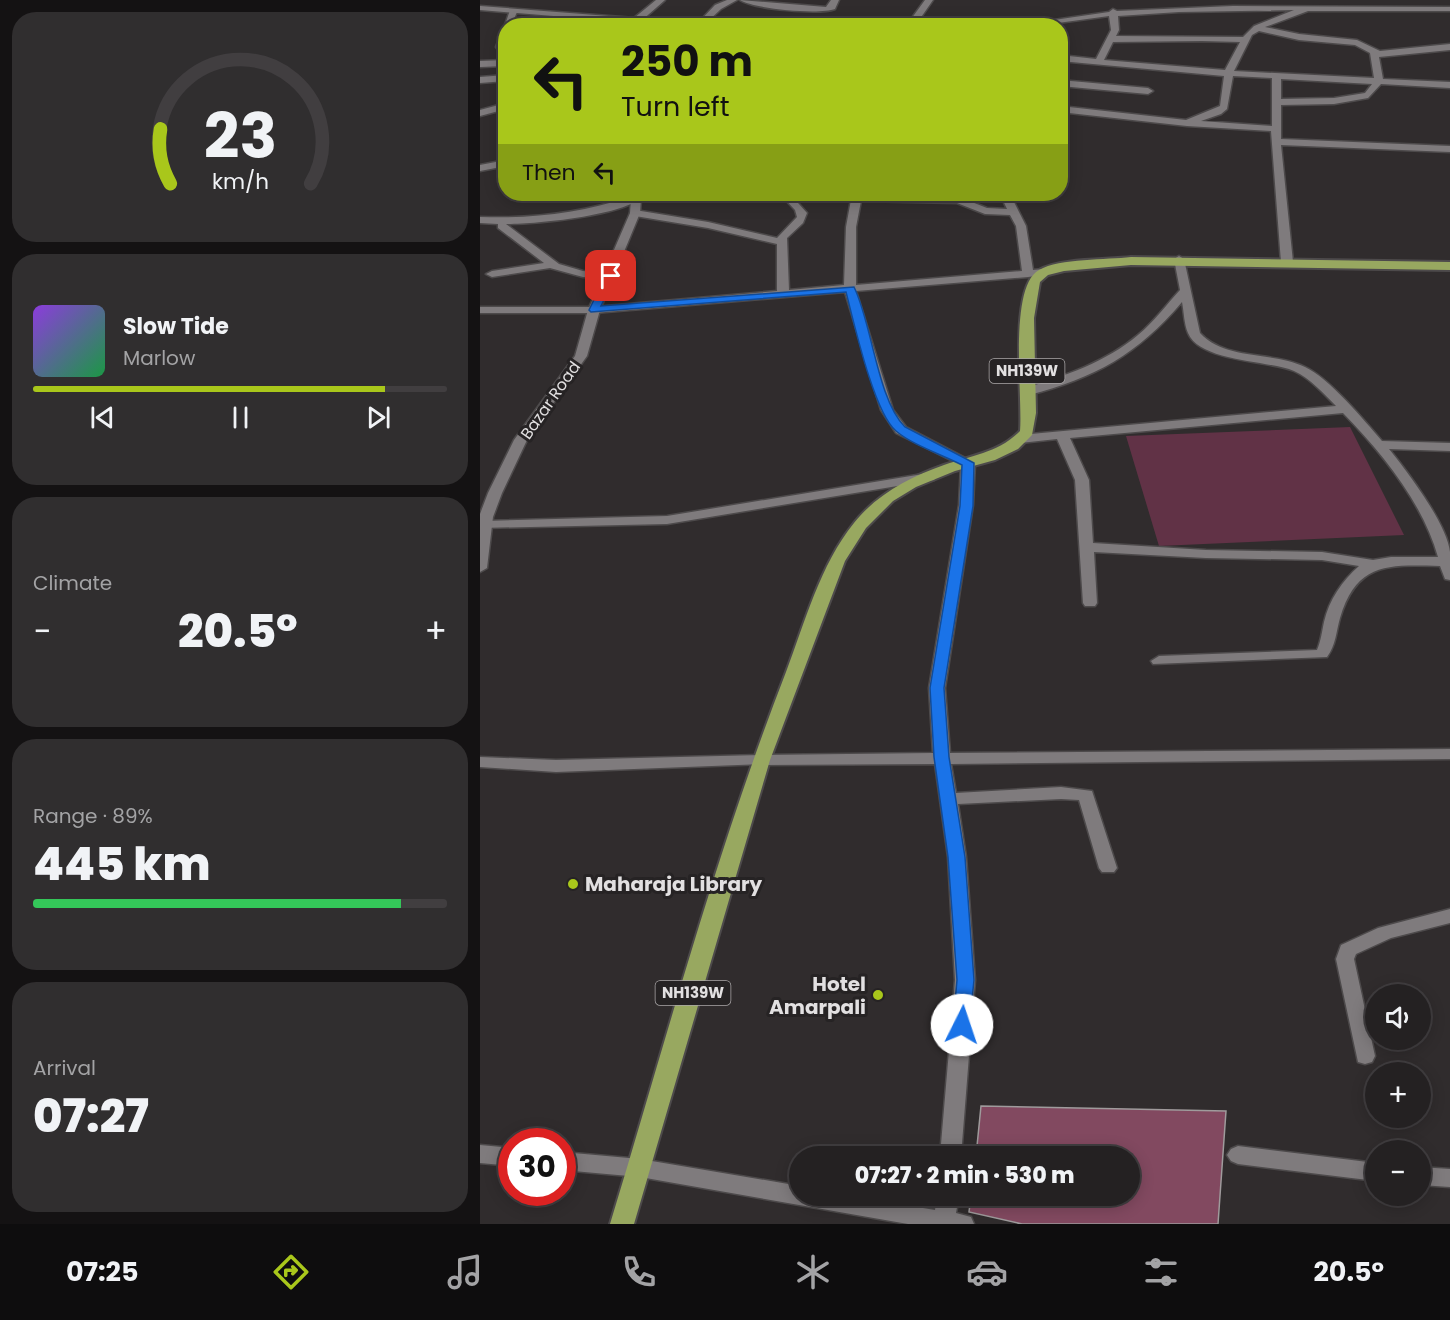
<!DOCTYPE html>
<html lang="en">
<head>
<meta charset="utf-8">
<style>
  :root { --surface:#242122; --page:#302e2f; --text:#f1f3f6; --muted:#a3a3a5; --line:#413e40; --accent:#a9c71b }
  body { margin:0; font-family:Poppins,sans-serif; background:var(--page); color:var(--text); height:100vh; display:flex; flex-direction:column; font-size:22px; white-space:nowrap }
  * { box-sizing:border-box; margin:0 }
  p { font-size:20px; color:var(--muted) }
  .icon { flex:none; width:33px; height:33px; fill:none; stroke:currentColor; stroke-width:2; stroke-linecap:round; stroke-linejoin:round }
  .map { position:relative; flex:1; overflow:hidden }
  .drawer { display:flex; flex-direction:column; gap:12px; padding:12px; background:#141213; width:480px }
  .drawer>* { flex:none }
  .banner { position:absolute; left:18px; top:18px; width:570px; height:183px; border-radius:24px; box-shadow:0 3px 15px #0003,0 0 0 2px var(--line); background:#a9c71b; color:#111; overflow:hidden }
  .tools { position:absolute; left:885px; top:984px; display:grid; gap:12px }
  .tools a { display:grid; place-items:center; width:66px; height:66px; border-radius:50%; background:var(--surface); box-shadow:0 3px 15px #0003,0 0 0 2px var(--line); font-size:30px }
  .speed { position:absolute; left:18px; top:1128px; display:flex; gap:12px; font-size:30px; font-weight:700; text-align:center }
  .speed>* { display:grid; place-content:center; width:78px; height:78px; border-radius:50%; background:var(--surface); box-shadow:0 3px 15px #0003,0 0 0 2px var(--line); line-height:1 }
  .speed .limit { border:9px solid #d22; background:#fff; color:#111 }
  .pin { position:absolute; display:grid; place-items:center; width:51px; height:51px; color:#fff; margin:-26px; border-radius:12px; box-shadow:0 3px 9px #0006 }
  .me { position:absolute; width:66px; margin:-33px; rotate:4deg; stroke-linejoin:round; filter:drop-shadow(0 0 4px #0008) }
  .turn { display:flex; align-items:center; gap:21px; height:126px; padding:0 24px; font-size:27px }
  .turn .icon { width:78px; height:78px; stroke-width:2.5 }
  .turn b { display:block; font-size:42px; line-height:51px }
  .then { display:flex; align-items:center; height:57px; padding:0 24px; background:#0003; gap:12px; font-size:22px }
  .big { font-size:45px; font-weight:800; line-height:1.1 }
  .drawer .tile { flex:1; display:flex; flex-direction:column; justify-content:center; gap:9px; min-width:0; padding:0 21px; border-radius:24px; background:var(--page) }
  .drawer .dial { align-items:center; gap:0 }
  .dial svg { height:156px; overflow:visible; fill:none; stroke:var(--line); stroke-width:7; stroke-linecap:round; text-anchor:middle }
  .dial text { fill:var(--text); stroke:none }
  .song { display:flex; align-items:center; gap:18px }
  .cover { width:72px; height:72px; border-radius:9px; background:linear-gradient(135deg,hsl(270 70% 55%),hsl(140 70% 35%)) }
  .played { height:6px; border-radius:3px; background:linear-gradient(90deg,var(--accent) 85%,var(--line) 85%) }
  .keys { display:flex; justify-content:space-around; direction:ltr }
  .heat { display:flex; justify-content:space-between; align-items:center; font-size:33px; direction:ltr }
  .charge { height:9px; border-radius:4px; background:linear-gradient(90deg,#34c759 89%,var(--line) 0) }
  .trip { position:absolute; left:309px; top:1146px; width:351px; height:60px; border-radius:30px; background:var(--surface); box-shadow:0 3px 15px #0003,0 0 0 2px var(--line); font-weight:800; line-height:60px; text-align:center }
  .dock { display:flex; height:96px; justify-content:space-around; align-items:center; background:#0e0d0e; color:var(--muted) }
  .dock .icon { width:42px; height:42px }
  .dock .selected { color:var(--accent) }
  .dock b { font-size:27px; color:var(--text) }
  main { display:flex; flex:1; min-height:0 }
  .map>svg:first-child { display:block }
</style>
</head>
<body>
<main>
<section class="drawer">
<div class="tile dial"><svg viewBox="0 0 100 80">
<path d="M14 69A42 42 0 1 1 86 69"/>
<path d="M14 69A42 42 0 0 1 9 41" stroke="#a9c71b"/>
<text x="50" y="56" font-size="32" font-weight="700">23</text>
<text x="50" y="72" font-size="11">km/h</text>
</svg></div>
<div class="tile">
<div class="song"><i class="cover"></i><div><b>Slow Tide</b><p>Marlow</p></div></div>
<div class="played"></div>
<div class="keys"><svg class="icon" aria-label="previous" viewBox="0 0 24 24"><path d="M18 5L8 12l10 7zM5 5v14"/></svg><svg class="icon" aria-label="pause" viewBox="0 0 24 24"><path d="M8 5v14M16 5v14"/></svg><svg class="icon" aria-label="next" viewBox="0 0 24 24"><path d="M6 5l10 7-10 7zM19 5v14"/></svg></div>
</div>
<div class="tile"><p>Climate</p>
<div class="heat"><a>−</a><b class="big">20.5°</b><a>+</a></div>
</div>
<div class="tile"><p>Range · 89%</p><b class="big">445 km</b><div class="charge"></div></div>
<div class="tile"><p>Arrival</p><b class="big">07:27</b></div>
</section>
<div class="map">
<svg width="970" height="1224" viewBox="0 0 970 1224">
  <rect width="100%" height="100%" fill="#302c2d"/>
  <path fill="#613246" d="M870 427 924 535 679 546 646 436Z"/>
  <path fill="#824960" stroke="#9f9b9c" stroke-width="1.5" d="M501 1106 746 1111 738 1224H542L489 1212 491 1196H650V1156H496Z"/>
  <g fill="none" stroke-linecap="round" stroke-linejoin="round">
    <g stroke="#4d4a4b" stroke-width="3">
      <path id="minor" d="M176 0H185L160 22H154V18Z
        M247 0H257L241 9 223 26H215L235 5Z
        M260 0 346 7 351 0H359L355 9C339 15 274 9 260 0Z
        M753 6 970 7V11H828L785 27 819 34 877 40 900 51 970 44V50L899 57 903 79 970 82V88L901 84 888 98 854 104 801 105V139L970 146V152L801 145 813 262 807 265 801 262 791 131 707 126 580 112V106L706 120 740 106 744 76 580 61V55L616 59 631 30 629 16 556 26H532L629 12 633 9 637 11ZM814 10 774 26 763 37 636 36 639 30 638 16 699 12ZM779 31 819 40 875 45 890 53 894 78 754 71 772 35ZM722 41 760 42 745 70 624 60 633 42ZM753 76 792 78V126L721 121 741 114 747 109ZM801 79 892 84 885 93 854 98 801 99Z
        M30 10 37 12 31 26 24 28Z
        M26 29V66L0 67V61L25 60 16 47 22 31Z
        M26 75V81L0 83V77Z
        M580 80 668 88 673 91 668 94 580 86Z
        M26 103V109L0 116V110Z
        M26 160V166L0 171V165Z
        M30 194H119C106 203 50 199 32 199L27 196Z
        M149 194H159L161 198C139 216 56 224 26 224L79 264 103 271 135 274V278L103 277 70 268 12 277 6 274 12 271 64 263 18 228V224L0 223V217C52 219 101 213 150 197Z
        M300 194H310L327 213 323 223 307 238 309 290 364 285 366 227 372 194 479 197 507 208 527 209 520 194H530L546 226 553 270 564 269 570 272 564 275 548 277 376 291 413 410 426 427 495 463 493 505 465 688 470 753 970 749V759L471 764 476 793 581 787 612 791 637 868 634 872H622L619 868 599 800 581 799 478 804 486 857 495 980 481 1156H460L475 980 468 857 455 764 281 765 275 764 273 760 275 756 281 755 453 753 449 688 479 505 481 465 416 433 401 410 365 292 114 313H0V307H114L297 291V244L228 228 155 216 150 213 155 210 228 222 297 238 317 217 315 210ZM381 201 477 203 505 214 530 215 536 226 542 271 376 285V227Z
        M699 256 704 259 720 333C746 361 792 351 825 367 849 378 884 420 902 441L970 443V451L909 449C927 471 967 524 970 552 970 561 970 571 970 580L965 579 960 566C910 565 877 561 860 618 856 632 856 645 847 657L673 664 671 661 679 656 837 650C841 641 842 631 844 622 849 600 862 581 879 566L842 560 726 558 614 552 617 603 615 606H605L603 603 595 480 577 439 540 443 533 439 540 435 856 406C844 394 830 378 814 371 788 360 720 362 708 333 704 324 704 312 702 302 658 354 615 378 549 395L545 394V388C585 376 626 362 658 335 674 322 686 305 700 290L694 259ZM863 413C902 453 943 503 958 557H911L893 560 842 552 726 550 613 543 609 480 590 438Z
        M449 473 456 477 454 480 187 524 0 528V522L5 521 187 516Z
        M970 909V923L911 938 876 954 874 959 895 1056 892 1062 885 1064 878 1062 856 959 861 945 898 928Z
        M0 1145 32 1148V1166L0 1163Z
        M758 1146 896 1163V1181L758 1164 751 1161 747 1155 751 1149Z
        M82 1152 160 1159 320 1186V1196H371L455 1210 457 1196H479L476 1213 491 1217 494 1224H428L160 1177 82 1170Z
        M940 1167 970 1169V1187L940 1185Z"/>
    </g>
    <g stroke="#4d4a4b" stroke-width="3">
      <path id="tertiary" d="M445 0H453L435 26H426Z
        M0 6 233 24 237 26H194L0 10Z
        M156 194H168L161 199 160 213 120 310 107 356 47 440 22 493 13 517 7 568 0 572V514L8 493 34 440 95 356 108 310 150 213 151 198Z
        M281 755 287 756 289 760 287 764 76 772 0 767V757L76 760Z"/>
    </g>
    <g stroke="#4d4a4b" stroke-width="4">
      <path id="trunk" d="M651 257 970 262V270L651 265 584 271 568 275 560 282 554 318 556 413 552 435 538 449 515 460 475 471 436 487 413 501 386 528 365 561 290 760 154 1224H130C186 1040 236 852 306 672 325 622 340 565 374 523 397 494 430 477 464 465 492 455 518 453 540 431 543 397 528 287 559 270 580 258 627 260 651 257Z"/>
    </g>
    <use href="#minor" fill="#7f7b7d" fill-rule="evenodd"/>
    <use href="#tertiary" fill="#7f7b7d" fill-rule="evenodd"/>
    <use href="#trunk" fill="#98a860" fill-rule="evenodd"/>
  </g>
  <path fill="#1a73e8" stroke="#114b97" stroke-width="1.5" d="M127 273 136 276 121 306 374 287C392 323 397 399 425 427L494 463 493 506 464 688 469 757 485 857 494 980 489 1030H476L473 1025 477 980 468 857 454 757 450 688 480 506 482 465C461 454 434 446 416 431 394 413 374 323 366 292L111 312 109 310Z"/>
  <g fill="#a9c71b" stroke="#262324" stroke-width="2">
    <circle cx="93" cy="884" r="6"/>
    <circle cx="398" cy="995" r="6"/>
  </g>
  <g text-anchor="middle" stroke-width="6" stroke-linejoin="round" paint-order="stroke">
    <g fill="#262324" stroke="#aaa7a8" stroke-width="1.5">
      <rect x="509.5" y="359" width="75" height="24" rx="4.5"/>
      <rect x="175.5" y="981" width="75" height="24" rx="4.5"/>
    </g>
    <g font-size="15" font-weight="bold" fill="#e2e0e1">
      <text x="547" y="376">NH139W</text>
      <text x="213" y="998">NH139W</text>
    </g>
    <g font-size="16" fill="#e2e0e1" stroke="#262324">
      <text transform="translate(70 400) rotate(-55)" y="6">Bazar Road</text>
    </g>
    <g font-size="20" font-weight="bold" fill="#e2e0e1" stroke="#262324" text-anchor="start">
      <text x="105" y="891">Maharaja Library</text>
      <text x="386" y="991" text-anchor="end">Hotel<tspan x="386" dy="23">Amarpali</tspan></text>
    </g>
  </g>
</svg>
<div class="tools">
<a><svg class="icon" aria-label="sound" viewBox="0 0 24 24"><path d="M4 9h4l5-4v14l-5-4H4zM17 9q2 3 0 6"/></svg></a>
<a>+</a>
<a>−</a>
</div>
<div class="speed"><div class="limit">30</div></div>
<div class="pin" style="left:131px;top:276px;background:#d93025"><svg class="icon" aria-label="arrive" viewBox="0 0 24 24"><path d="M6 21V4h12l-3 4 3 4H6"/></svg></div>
<svg class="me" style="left:482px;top:1025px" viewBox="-20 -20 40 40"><circle r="19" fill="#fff"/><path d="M0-13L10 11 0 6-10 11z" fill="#1a73e8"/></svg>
<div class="trip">07:27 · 2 min · 530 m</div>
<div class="banner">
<div class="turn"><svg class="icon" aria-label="left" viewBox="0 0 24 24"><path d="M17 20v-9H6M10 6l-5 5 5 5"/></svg><div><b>250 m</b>Turn left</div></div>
<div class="then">Then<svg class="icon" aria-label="left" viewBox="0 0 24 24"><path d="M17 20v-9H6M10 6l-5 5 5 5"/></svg></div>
</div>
</div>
</main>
<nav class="dock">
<b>07:25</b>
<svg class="icon selected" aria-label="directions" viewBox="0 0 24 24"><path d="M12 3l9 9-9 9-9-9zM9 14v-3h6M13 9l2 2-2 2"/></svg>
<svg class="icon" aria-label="music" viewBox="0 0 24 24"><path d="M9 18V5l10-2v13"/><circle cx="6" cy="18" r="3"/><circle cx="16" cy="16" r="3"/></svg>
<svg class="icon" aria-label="phone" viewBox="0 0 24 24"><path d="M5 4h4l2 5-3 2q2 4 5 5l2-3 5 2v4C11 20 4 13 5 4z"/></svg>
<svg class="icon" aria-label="climate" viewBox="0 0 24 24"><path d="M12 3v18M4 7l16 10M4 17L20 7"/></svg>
<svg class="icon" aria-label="car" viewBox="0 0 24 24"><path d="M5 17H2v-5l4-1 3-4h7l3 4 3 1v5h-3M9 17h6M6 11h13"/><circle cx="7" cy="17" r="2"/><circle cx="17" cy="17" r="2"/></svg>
<svg class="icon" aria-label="filters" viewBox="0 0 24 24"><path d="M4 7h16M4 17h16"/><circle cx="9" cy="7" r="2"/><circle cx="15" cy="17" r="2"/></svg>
<b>20.5°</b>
</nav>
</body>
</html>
